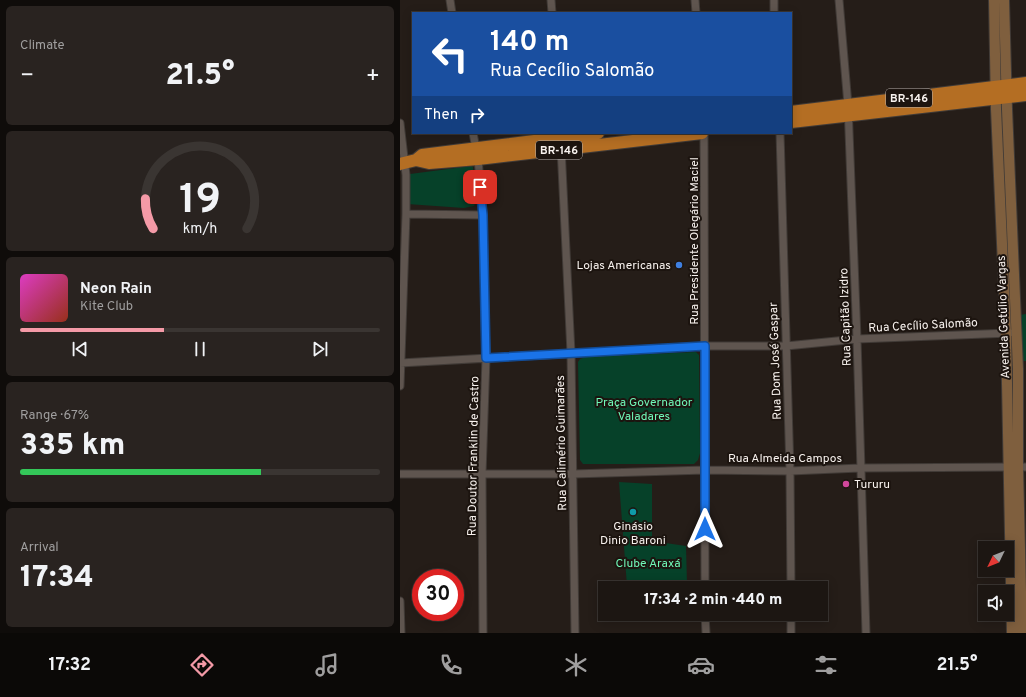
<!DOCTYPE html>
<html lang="en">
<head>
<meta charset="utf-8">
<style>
  :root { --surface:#1c1612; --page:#292320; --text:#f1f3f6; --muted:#a09f9f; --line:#3a3532; --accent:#f49aa7 }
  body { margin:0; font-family:Overpass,sans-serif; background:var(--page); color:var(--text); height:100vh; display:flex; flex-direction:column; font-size:15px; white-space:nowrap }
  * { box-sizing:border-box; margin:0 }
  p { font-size:13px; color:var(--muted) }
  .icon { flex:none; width:22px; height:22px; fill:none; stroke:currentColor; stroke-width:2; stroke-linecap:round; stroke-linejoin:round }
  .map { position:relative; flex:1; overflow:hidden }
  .drawer { display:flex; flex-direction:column; gap:6px; padding:6px; background:#0f0c0a; width:400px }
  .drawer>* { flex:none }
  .top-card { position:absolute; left:12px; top:12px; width:380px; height:122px; border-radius:0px; box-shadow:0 2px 10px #0003,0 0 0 1px var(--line); background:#1a4fa0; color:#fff; overflow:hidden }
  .needle { width:26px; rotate:227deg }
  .fabs { position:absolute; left:578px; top:541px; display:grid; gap:8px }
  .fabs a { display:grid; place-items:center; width:36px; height:36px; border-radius:0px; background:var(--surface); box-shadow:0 2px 10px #0003,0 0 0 1px var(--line); font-size:20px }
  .speed { position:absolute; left:12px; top:569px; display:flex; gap:8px; font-size:20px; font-weight:700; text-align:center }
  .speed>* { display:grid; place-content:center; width:52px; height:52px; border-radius:50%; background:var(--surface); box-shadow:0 2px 10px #0003,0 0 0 1px var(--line); line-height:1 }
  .speed .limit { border:6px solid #d22; background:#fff; color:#111 }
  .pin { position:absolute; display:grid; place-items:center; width:34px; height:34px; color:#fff; margin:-17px; border-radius:8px; box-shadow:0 2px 6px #0006 }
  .me { position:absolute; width:44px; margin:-22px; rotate:0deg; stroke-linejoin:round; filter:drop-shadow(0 0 3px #0008) }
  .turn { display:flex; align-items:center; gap:14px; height:84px; padding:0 12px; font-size:18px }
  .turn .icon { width:52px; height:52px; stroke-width:2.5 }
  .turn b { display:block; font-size:28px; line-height:34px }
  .then { display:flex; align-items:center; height:38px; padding:0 12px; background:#0003; gap:8px; font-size:15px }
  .big { font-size:30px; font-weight:800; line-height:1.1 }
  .drawer .widget { flex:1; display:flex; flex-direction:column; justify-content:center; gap:6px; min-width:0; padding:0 14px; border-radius:6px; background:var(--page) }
  .drawer .dial { align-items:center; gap:0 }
  .dial svg { height:104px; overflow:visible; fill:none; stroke:var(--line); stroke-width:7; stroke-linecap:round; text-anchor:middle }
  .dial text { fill:var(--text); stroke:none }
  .song { display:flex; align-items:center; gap:12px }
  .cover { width:48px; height:48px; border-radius:6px; background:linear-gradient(135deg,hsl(310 70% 55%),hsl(10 70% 35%)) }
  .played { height:4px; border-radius:2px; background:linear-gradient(90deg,var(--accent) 40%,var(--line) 40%) }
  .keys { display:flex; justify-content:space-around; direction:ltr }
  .heat { display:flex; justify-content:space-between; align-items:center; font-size:22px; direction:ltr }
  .charge { height:6px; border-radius:3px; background:linear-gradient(90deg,#34c759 67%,var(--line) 0) }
  .trip { position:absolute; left:198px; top:581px; width:230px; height:40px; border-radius:0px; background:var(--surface); box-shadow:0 2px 10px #0003,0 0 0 1px var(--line); font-weight:800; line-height:40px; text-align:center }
  .dock { display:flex; height:64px; justify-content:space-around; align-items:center; background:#0b0907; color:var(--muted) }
  .dock .icon { width:28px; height:28px }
  .dock .active { color:var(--accent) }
  .dock b { font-size:18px; color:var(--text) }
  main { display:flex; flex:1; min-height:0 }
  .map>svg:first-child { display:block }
</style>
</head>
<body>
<main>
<section class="drawer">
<div class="widget"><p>Climate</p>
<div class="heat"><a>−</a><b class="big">21.5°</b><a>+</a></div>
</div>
<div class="widget dial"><svg viewBox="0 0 100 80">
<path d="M14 69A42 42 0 1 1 86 69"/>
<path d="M14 69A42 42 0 0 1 8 46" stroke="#f49aa7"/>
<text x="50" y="56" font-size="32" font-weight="700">19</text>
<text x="50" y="72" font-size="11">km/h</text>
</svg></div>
<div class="widget">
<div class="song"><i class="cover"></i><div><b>Neon Rain</b><p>Kite Club</p></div></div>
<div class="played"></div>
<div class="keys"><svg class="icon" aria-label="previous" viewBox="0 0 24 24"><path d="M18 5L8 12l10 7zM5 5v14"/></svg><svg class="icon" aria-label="pause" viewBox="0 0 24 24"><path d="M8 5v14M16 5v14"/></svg><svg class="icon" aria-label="next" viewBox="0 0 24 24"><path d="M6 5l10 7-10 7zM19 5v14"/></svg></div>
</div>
<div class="widget"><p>Range · 67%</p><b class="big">335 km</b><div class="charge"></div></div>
<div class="widget"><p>Arrival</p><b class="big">17:34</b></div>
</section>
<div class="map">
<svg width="626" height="633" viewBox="0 0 626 633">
  <rect width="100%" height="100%" fill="#251d18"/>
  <path fill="#064129" d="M71 166 73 167 76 201 74 206 64 208 7 204 10 174Z
    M626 314V361H622L619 315Z
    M296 352 299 355 300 453 298 460 294 464H183L180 460 178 362 180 359 185 357Z
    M219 482 252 484V541L286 546 287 584 227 586Z"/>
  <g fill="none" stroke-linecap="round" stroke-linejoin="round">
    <g stroke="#413b37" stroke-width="9">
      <path id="minor" d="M50 0 52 13
        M151 0 152 13
        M295 0 296 13
        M374 0V13
        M439 0 448 105 457 339 466 633
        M0 123 6 175V214L0 386
        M73 133 78 159 83 215 86 358 82 474 83 633
        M304 133 305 588
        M380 133 390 471 391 588
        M161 147 171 353 175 633
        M6 214 83 215
        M0 363 305 346H386L457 339 610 333
        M0 474H173L305 470 390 471 460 468 626 467
        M0 601 1 633
        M305 614 306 633
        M391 614V633"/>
    </g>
    <g stroke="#413b37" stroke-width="12">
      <path id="secondary" d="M594 0 596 109 606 333 612 633
        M604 0 607 109 618 369V467L622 633"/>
    </g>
    <g stroke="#413b37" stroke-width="14">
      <path id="trunk" d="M391 112 626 83
        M391 122 626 95
        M16 160 29 163 78 159 302 133
        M0 164 16 160 22 155 198 133"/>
    </g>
    <use href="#minor" stroke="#5f554f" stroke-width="7"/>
    <use href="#secondary" stroke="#7f5f3e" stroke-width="10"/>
    <use href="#trunk" stroke="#b46e23" stroke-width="12"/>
  </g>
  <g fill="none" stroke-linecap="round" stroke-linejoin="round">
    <g stroke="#114b97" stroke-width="10">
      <path id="route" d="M80 187 83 215 86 358 305 346V529"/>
    </g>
    <use href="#route" stroke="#1a73e8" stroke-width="7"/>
  </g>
  <circle fill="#3f7fe0" stroke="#1c140f" stroke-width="1.5" cx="279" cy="265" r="4"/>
  <circle fill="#d1479c" stroke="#1c140f" stroke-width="1.5" cx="446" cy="484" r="4"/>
  <circle fill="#0f9aa8" stroke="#1c140f" stroke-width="1.5" cx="233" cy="512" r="4"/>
  <g text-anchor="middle" stroke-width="4" stroke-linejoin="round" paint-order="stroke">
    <g fill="#1c140f" stroke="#b6afab" stroke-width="1">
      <rect x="486" y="89" width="46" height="18" rx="3"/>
      <rect x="136" y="141" width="46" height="18" rx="3"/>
    </g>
    <g font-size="11" font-weight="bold" fill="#f8f2ee">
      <text x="509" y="102">BR-146</text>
      <text x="159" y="154">BR-146</text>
    </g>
    <g font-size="12" fill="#f8f2ee" stroke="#1c140f">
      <text transform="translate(294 241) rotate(-90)" y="4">Rua Presidente Olegário Maciel</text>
      <text transform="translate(445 317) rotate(-92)" y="4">Rua Capitão Izidro</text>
      <text transform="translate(603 317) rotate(-92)" y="4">Avenida Getúlio Vargas</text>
      <text transform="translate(523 325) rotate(-3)" y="4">Rua Cecílio Salomão</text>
      <text transform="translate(375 361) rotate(-92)" y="4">Rua Dom José Gaspar</text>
      <text transform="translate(161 443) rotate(-91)" y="4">Rua Calimério Guimarães</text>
      <text transform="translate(73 456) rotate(-89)" y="4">Rua Doutor Franklin de Castro</text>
      <text x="385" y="462">Rua Almeida Campos</text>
    </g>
    <g font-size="12" fill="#f8f2ee" stroke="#1c140f" text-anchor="end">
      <text x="271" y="269">Lojas Americanas</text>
      <text x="454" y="488" text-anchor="start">Tururu</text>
      <text x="233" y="530" text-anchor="middle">Ginásio<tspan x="233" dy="14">Dinio Baroni</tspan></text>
    </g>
    <g font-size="12" fill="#70f8b8" stroke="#1c140f">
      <text x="244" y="406">Praça Governador<tspan x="244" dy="14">Valadares</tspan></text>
      <text x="248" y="567">Clube Araxá</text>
    </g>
  </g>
</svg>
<div class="fabs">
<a><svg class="needle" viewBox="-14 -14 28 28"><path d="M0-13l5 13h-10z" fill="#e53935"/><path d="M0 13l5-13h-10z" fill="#a09f9f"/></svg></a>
<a><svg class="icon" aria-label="sound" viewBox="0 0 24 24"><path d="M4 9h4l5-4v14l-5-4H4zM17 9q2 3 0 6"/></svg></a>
</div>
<div class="speed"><div class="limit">30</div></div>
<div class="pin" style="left:80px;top:187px;background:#d93025"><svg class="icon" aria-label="arrive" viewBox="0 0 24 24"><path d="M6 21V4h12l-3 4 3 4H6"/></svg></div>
<svg class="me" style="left:305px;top:529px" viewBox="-20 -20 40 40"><path d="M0-17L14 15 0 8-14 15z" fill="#1a73e8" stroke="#fff" stroke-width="4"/></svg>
<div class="trip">17:34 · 2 min · 440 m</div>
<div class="top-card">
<div class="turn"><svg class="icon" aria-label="left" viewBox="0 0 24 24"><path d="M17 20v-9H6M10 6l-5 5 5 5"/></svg><div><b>140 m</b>Rua Cecílio Salomão</div></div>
<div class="then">Then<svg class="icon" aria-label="right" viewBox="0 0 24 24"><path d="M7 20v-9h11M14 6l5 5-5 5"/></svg></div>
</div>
</div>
</main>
<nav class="dock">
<b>17:32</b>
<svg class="icon active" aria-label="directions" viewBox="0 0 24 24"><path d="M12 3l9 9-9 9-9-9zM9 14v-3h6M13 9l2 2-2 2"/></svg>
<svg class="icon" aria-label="music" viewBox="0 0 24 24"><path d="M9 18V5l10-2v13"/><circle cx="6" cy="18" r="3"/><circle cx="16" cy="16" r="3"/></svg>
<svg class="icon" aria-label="phone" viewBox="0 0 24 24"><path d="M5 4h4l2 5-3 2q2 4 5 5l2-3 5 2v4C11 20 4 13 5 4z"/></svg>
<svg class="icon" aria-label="climate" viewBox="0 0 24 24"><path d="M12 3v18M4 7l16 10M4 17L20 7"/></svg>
<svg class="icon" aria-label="car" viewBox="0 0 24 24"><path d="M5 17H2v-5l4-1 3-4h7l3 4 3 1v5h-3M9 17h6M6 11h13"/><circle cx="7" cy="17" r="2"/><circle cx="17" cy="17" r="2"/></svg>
<svg class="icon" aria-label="filters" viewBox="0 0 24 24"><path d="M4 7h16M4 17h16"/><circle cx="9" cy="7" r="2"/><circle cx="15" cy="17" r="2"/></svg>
<b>21.5°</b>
</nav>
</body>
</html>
